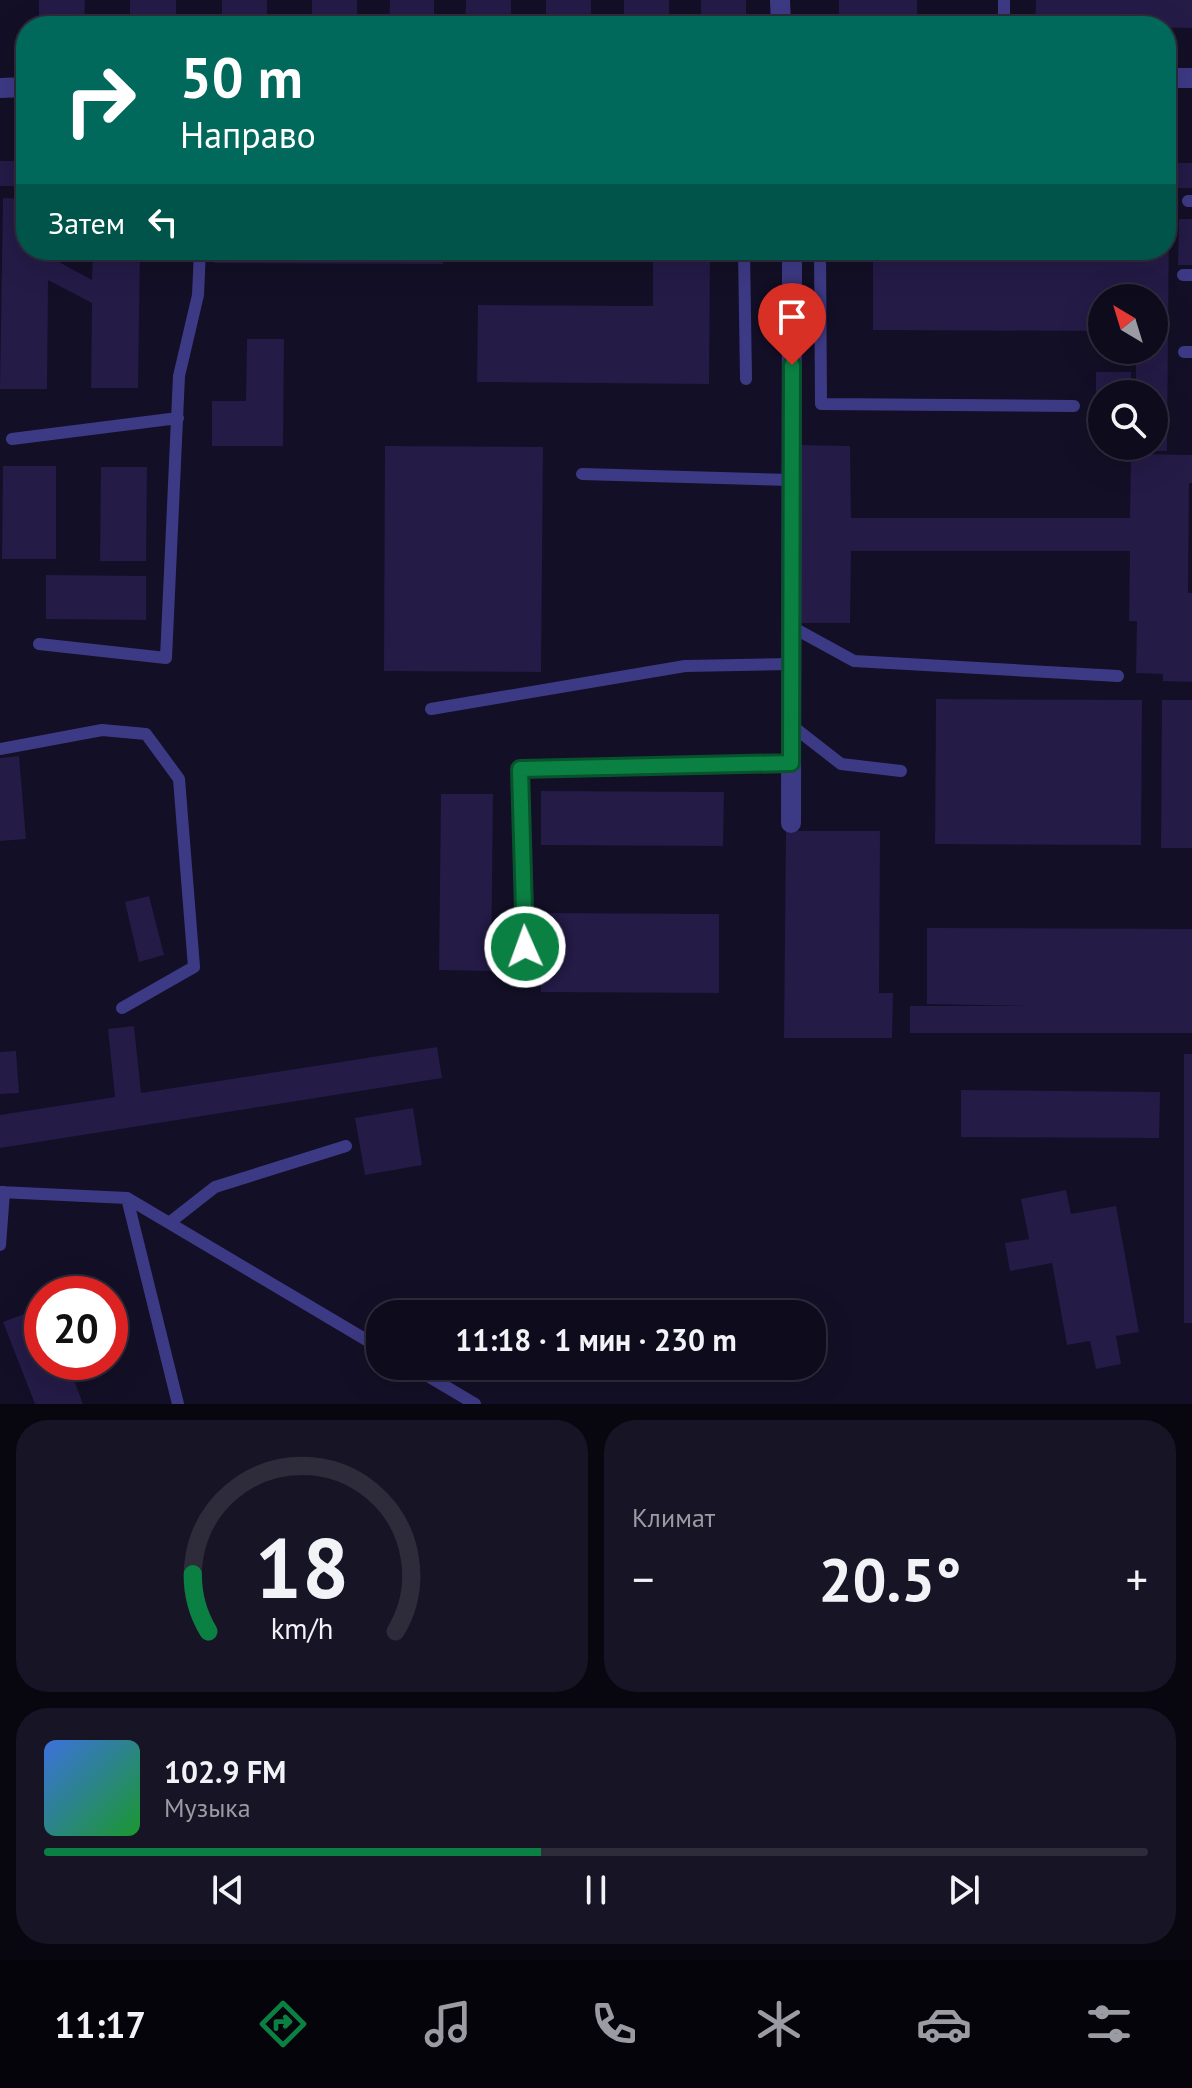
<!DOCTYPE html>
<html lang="ru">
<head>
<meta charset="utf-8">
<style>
  :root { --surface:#0e0b1c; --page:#171425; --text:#f1f3f6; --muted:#9b9ba3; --line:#2e2b3b; --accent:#0b8043 }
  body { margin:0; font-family:"PT Sans",sans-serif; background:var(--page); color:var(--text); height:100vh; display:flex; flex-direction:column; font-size:30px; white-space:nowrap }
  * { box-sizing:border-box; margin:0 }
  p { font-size:26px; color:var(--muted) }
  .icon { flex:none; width:44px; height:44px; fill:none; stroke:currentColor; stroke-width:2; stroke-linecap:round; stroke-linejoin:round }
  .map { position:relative; height:1404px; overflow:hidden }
  .side { display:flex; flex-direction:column; gap:16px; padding:16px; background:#08060f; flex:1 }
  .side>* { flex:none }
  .guide { position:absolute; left:16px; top:16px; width:1160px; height:244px; border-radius:32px; box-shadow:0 8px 32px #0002,0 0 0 2px var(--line); background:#00695c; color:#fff; overflow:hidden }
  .needle { width:52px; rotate:322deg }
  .buttons { position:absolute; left:1088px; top:284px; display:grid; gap:16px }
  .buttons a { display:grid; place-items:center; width:80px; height:80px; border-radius:50%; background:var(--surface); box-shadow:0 8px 32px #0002,0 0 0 2px var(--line); font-size:40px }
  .speed { position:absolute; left:24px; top:1276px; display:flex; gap:16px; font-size:40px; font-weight:700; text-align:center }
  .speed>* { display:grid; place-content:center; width:104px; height:104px; border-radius:50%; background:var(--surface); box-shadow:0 8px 32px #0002,0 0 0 2px var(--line); line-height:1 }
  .speed .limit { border:12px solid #d22; background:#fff; color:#111 }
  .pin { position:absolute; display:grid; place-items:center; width:68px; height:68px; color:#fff; margin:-82px -34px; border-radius:50% 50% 50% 0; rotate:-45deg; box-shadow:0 0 8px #0007 }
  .pin .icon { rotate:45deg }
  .me { position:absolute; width:88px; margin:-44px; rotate:358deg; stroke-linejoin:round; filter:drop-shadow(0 0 6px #0008) }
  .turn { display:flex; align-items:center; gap:28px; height:168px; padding:0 32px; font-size:36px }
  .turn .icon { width:104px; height:104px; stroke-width:2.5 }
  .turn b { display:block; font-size:56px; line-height:68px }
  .then { display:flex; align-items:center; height:76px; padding:0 32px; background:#0003; gap:16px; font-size:30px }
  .big { font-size:60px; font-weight:700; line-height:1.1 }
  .side .card { flex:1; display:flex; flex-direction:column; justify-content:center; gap:12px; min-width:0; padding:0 28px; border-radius:32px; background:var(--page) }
  .side .dial { align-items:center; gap:0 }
  .dial svg { height:208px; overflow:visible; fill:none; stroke:var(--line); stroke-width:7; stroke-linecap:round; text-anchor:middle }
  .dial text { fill:var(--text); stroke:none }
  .song { display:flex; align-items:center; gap:24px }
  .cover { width:96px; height:96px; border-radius:12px; background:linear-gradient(135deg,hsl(220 70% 55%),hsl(130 70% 35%)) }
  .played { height:8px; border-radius:4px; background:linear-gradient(90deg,var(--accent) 45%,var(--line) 45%) }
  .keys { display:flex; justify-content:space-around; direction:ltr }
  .heat { display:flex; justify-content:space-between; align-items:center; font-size:44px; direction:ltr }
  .side .tiles { flex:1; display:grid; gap:16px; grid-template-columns:1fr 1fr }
  .card:last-child { grid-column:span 2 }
  .trip { position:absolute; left:366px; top:1300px; width:460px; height:80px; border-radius:32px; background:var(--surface); box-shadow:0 8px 32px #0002,0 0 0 2px var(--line); font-weight:700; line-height:80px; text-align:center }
  .menu { display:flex; height:128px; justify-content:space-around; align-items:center; background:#06040b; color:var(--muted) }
  .menu .icon { width:56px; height:56px }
  .menu .on { color:var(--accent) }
  .menu b { font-size:36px; color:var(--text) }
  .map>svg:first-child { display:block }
</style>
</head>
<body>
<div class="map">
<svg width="1192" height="1404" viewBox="0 0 1192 1404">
  <rect width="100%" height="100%" fill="#130f26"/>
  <path fill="#241b47" d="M39 0H85L84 26H39Z
    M130 0H176V26H130Z
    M222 0H267V26H222Z
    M312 0H357V26H312Z
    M390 0H434V26H389Z
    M466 0H511V26H465Z
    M546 0H591V26H546Z
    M624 0H669V26H624Z
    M701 0H746V26H701Z
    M839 0H917V26H839Z
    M1036 0H1192V28L1035 26Z
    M0 161H26V186H0Z
    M1174 163H1192V188H1174Z
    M3 198 26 199V250H48V256L92 280 93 250H140L138 388H91L92 303 48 280 47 389H0Z
    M1179 219H1192V265H1178Z
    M1166 220H1169L1167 451H1135V446H1154V394H1136V350H1154V298H1102V331L873 330V260L1137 261V250H1166Z
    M214 250H443V264L214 263Z
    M494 250H630V259H494Z
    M653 250H710L709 384 477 382 478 305 653 306Z
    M247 339H284L283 446H212V401H246Z
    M1096 372H1131V394H1102V446H1096Z
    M800 445 850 446 851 518H1130L1131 454 1192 455V483H1189L1188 593H1192V682L1163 681V674L1136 673 1137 621H1129L1130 551H851L850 623H799Z
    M385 446 543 447 541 672 384 671Z
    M3 466H56V559H2Z
    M101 467H147L146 561H100Z
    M46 575 146 576V620L46 619Z
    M936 699 1142 700 1141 845 935 844Z
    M1162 700H1192V848H1161Z
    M19 756 26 839 0 841V758Z
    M541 791 724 792 723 846 541 845Z
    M441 794H493L491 971 439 970Z
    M786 831H880L879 993H893L892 1038H784Z
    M149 896 164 955 139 962 125 902Z
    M541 913 719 914V993L541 992Z
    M927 928 1192 929V1033H910V1006H1025L927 1004Z
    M134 1026 141 1093 437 1047 442 1078 0 1148V1115L115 1097 108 1029Z
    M16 1051 19 1093 0 1094V1052Z
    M1184 1054H1192V1323H1184Z
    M961 1090 1160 1092 1159 1138 961 1137Z
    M413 1108 422 1165 365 1175 355 1118Z
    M1066 1190 1071 1214 1116 1206 1139 1332 1116 1336 1121 1364 1096 1369 1090 1341 1067 1345 1052 1263 1010 1271 1005 1243 1029 1239 1021 1199Z
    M42 1307V1362H67L83 1404H35L3 1322Z"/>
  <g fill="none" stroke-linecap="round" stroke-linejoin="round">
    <path stroke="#3d3a85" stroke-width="12" d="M1004 26V0
      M1188 201H1192
      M744 250 746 379
      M820 250 821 404 1074 406
      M1183 275H1192
      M1184 352H1192
      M12 439 178 418
      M582 474 792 480
      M792 627 854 661 1118 676
      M39 644 166 658 179 376 198 295 200 250
      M431 709 685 666 791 664
      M791 725 841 764 901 771
      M0 749 102 730 146 734 179 779 194 967 122 1008
      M525 947 520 769 791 763
      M0 1192 127 1198 178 1404
      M127 1198 380 1348
      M169 1223 215 1187 346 1146
      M0 1245 4 1192
      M411 1366 475 1404"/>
    <path stroke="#3d3a85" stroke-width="20" d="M780 0 781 26
      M1166 78H1192
      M0 88 26 87
      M791 823 792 250"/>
  </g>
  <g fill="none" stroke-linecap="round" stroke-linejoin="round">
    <g stroke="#07532c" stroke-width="20">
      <path id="route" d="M525 947 520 769 791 763 792 365"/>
    </g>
    <use href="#route" stroke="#0b8043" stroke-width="14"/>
  </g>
</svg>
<div class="buttons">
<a><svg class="needle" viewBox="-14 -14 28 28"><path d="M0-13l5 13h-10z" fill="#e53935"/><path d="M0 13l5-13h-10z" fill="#9b9ba3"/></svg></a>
<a><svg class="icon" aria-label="search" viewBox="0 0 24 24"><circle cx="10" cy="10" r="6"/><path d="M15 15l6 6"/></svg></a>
</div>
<div class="speed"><div class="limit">20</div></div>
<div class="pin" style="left:792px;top:365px;background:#d93025"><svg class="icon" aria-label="arrive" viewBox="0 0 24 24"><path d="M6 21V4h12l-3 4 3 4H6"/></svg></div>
<svg class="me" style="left:525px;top:947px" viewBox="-20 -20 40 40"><circle r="17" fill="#0b8043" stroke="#fff" stroke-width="3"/><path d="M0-11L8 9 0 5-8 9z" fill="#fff"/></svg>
<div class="trip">11:18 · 1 мин · 230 m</div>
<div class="guide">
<div class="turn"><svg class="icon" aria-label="right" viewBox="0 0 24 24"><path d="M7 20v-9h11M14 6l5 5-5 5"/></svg><div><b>50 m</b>Направо</div></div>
<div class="then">Затем<svg class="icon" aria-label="left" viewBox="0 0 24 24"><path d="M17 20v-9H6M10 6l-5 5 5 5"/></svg></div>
</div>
</div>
<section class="side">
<div class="tiles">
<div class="card dial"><svg viewBox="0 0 100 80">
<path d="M14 69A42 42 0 1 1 86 69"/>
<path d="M14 69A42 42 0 0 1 8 47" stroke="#0b8043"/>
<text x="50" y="56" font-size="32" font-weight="700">18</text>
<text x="50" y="72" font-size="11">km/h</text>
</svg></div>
<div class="card"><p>Климат</p>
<div class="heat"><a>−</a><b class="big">20.5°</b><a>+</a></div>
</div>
<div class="card">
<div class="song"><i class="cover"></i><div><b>102.9 FM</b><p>Музыка</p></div></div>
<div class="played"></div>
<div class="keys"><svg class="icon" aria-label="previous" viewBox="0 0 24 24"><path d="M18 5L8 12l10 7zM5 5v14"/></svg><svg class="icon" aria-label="pause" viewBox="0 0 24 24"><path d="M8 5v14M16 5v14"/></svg><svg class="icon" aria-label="next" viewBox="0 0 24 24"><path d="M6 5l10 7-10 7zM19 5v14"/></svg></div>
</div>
</div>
</section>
<nav class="menu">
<b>11:17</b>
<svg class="icon on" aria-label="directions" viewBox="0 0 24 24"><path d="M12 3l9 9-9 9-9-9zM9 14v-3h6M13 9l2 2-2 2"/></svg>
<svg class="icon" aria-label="music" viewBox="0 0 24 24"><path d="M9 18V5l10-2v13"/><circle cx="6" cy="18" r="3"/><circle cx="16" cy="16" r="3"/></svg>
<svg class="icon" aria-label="phone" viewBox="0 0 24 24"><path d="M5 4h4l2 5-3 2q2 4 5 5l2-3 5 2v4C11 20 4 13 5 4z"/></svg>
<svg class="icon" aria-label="climate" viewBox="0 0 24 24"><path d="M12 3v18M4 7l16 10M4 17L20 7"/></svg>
<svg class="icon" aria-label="car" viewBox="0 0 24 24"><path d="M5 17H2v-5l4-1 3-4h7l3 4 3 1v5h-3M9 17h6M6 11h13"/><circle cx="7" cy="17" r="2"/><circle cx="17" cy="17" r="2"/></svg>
<svg class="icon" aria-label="filters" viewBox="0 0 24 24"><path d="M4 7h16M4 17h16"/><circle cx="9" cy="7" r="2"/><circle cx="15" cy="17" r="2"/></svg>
</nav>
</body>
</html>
